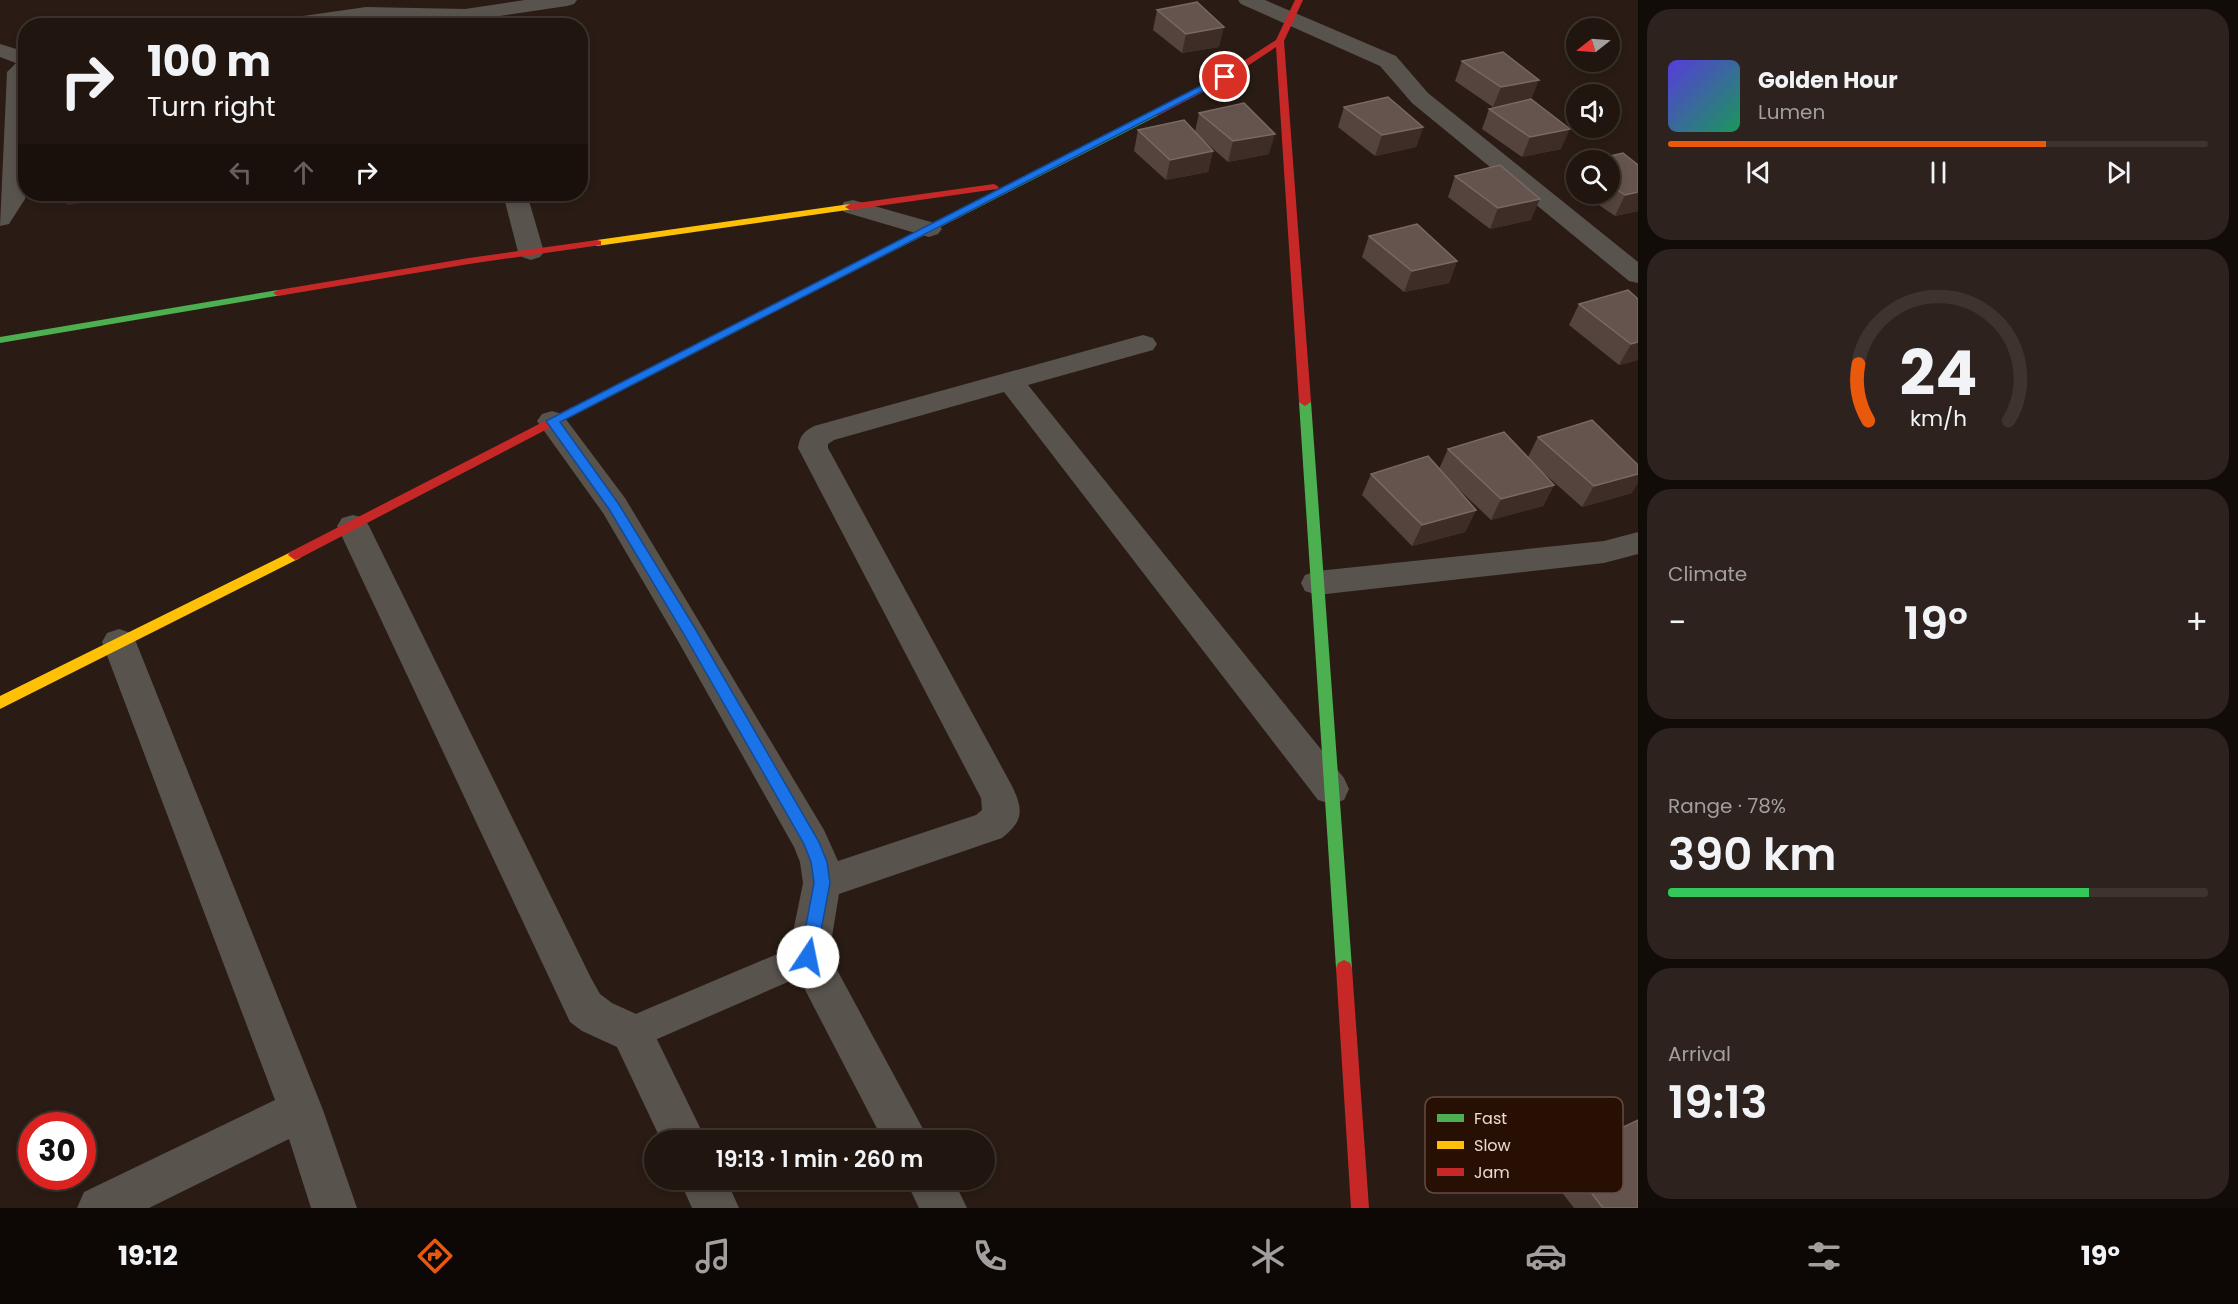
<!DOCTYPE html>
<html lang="en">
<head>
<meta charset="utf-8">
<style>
  :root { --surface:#20150f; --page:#2d221d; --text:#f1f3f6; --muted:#a29f9e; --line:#3d342f; --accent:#ea580c }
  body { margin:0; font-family:Poppins,sans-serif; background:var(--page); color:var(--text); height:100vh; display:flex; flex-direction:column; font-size:22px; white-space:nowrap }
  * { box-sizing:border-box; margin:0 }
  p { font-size:20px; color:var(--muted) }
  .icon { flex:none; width:33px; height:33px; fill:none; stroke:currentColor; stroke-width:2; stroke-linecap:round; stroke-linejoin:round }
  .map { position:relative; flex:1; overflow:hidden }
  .sheet { display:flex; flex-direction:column; gap:9px; padding:9px; background:#120c08; width:600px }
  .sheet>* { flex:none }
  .top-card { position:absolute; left:18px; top:18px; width:570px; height:183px; border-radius:24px; box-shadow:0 3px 9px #0003,0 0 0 2px var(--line); background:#20150f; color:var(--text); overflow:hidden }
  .needle { width:39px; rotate:253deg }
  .controls { position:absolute; left:1566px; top:18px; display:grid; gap:12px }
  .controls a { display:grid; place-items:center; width:54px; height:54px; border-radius:50%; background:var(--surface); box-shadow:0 3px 9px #0003,0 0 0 2px var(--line); font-size:30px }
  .speed { position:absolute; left:18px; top:1112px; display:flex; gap:12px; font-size:30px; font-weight:700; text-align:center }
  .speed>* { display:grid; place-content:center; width:78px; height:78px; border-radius:50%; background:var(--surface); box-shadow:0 3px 9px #0003,0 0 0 2px var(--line); line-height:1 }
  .speed .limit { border:9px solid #d22; background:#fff; color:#111 }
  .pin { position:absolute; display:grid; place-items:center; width:51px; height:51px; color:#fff; margin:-26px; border:3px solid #fff; border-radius:50%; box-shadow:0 2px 6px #0007 }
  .me { position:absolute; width:66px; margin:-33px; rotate:11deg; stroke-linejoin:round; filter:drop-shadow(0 0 4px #0008) }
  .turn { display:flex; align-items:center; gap:21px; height:126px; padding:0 30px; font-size:27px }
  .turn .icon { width:78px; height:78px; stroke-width:2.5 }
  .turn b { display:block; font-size:42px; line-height:51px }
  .lanes { display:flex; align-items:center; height:57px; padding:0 30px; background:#0003; justify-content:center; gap:30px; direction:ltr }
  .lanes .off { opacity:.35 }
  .big { font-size:45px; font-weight:600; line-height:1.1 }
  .sheet .tile { flex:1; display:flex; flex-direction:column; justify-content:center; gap:9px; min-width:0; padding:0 21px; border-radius:24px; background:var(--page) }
  .sheet .dial { align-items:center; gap:0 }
  .dial svg { height:156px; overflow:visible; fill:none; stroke:var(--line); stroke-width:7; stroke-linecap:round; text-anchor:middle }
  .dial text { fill:var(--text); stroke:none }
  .song { display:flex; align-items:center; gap:18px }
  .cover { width:72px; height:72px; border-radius:9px; background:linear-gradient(135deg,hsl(250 70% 55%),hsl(150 70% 35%)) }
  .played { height:6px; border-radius:3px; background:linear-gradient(90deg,var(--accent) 70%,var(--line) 70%) }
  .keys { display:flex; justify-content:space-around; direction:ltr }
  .heat { display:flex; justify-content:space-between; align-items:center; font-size:33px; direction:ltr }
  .charge { height:9px; border-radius:4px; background:linear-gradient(90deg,#34c759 78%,var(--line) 0) }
  .trip { position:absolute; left:644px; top:1130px; width:351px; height:60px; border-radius:30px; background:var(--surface); box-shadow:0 3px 9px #0003,0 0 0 2px var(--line); font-weight:600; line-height:60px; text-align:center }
  .dock { display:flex; height:96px; justify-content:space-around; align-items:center; background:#0d0806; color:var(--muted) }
  .dock .icon { width:42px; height:42px }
  .dock .on { color:var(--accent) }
  .dock b { font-size:27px; color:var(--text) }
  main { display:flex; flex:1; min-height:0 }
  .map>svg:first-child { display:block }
</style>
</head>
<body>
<main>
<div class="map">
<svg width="1638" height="1208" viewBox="0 0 1638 1208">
  <rect width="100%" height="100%" fill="#2a1c14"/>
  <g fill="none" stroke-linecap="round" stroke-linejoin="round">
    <path fill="#58534d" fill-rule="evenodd" d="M808 941 820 946 825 957 820 968 632 1050 619 1045 614 1033 619 1021Z"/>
    <path fill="#58534d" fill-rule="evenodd" d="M525 0H577L574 4 567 6 465 21 366 19 322 26H265L268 22 275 20 366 7 465 9Z
      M1238 0H1265L1396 56 1428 93 1638 262V283L1629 281 1412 103 1380 66 1241 4Z
      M0 44 26 52V194L25 199 9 224 0 226 7 72 16 63 0 57Z
      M503 194H527L544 252 540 257 531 260 522 257 518 252Z
      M853 200 938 224 942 229 938 234 929 237 844 212 841 207 844 202Z
      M1143 335 1153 338 1157 344 1153 350 1028 385 1344 778 1349 789 1344 800 1331 804 1318 800 1004 392 834 440 828 444V448L1012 786C1024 811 1023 821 1002 838L839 894 829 955 929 1140H883L788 957 803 883 800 862 794 847 678 641 603 513 537 421 542 414 552 411 562 414 625 498 824 830 838 861 976 815 982 810 981 798 798 448C800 436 803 432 814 426Z
      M353 515 364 518 369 526 591 978 600 994 612 1003 647 1019 706 1140H661L617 1047 582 1031 570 1022 337 526 342 518Z
      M1638 532V554L1604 563 1317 595 1305 591 1301 583 1305 575 1317 571 1604 541Z
      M119 629 131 633 136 642 323 1110 357 1208H311L289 1139 149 1208H77L84 1192 275 1100 102 642 107 633Z
      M679 1179H726L739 1208H692Z
      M905 1179H953L967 1208H919Z"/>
    <path fill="#4caf50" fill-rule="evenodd" d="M1154 111 1159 114 1157 116 788 305H780L779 303Z
      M278 290 282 291V295L0 343V337Z
      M1305 398 1311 402 1352 968 1350 973 1344 976 1338 973 1336 968 1299 402Z"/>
    <path fill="#ffc107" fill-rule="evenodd" d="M850 204 854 205V209L597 246 592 243 597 240Z
      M784 300 788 301V305L576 414 572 415 566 411Z
      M295 550 302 555 300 558 0 709V696Z"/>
    <path fill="#c62828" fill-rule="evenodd" d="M1295 0H1303L1284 41 1311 402 1305 406 1299 402 1276 47 1228 79 1157 116 1149 114 1222 75 1276 40Z
      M994 184 999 187 997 189 850 210 845 207 850 204Z
      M597 240 601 241V245L469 264 278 296 273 293 278 290 469 258Z
      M572 407 578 411 576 414 300 558 295 560 288 555 290 552Z
      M1344 960 1350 963 1352 968 1369 1208H1351L1336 968 1338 963Z"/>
  </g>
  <path fill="#54443d" d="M1157 10 1219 47 1182 53 1153 30Z
    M1462 61 1531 99 1561 149 1522 157 1482 129 1489 109 1509 104 1493 107 1455 81Z
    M1344 107 1423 127 1416 147 1375 156 1338 127Z
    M1199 113 1269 154 1228 162 1202 139 1213 151 1208 172 1166 180 1134 151 1138 130 1195 132Z
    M1623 153 1638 211 1615 216 1583 194H1610V160Z
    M1576 170V189L1570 185Z
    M1455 176 1531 220 1490 229 1448 197Z
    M1369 236 1457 261 1449 283 1404 292 1362 257Z
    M1638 299V360L1619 365 1569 325 1579 304Z
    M1538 437 1632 493 1582 507 1539 469 1554 485 1543 506 1491 520 1451 482 1476 510 1465 532 1412 546 1362 495 1371 474 1439 469 1448 449 1528 457Z
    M1563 1156 1638 1208H1574L1546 1172Z"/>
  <path fill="#3d2d26" d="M1224 27 1219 47 1182 53 1186 34Z
    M1539 80 1531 100 1493 107 1501 87Z
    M1423 127 1416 147 1375 156 1382 135Z
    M1570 129 1561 149 1522 157 1530 137Z
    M1275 134 1269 154 1228 162 1233 141Z
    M1213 151 1208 172 1166 180 1170 160Z
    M1638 192V211L1615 216 1625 195Z
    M62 194H148L67 205Z
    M1540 199 1531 220 1490 229 1498 208Z
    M1457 261 1449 283 1404 292 1412 271Z
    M1638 342V360L1619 365 1631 344Z
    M1638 474V483L1632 493 1582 507 1594 486Z
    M1554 485 1543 506 1491 520 1501 499Z
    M1476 510 1465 532 1412 546 1422 525Z"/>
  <path fill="#65544d" stroke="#7a6962" stroke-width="1.5" d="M1197 2 1224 27 1186 34 1157 10Z
    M1503 52 1539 80 1501 87 1462 61Z
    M1388 97 1423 127 1382 135 1344 107Z
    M1531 99 1570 129 1530 137 1489 109Z
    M1244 103 1275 134 1233 141 1199 113Z
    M1184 120 1213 151 1170 160 1138 130Z
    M1623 153 1638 165V192L1625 195 1610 185V160H1593Z
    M1500 165 1540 199 1498 208 1455 176Z
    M1417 224 1457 261 1412 271 1369 236Z
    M1628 290 1638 299V342L1631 344 1579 304Z
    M1592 420 1638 465V474L1594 486 1538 437Z
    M1504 432 1554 485 1501 499 1448 449Z
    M1428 456 1476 510 1422 525 1371 474Z
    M1638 1120V1208H1603L1563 1156Z"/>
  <path fill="#1a73e8" stroke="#114b97" stroke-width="1.5" d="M1222 75 1230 77 560 422 618 503 695 628 819 842 827 862 830 883 816 957 814 963 808 965 802 963 800 957 814 883 811 862 804 844 685 636 609 509 546 421Z"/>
  <rect x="1425" y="1097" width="198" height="96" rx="9" fill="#280f04" stroke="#634c42" stroke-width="1.5"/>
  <rect x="1437" y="1114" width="27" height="8" fill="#4caf50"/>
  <rect x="1437" y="1141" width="27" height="8" fill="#ffc107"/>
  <rect x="1437" y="1168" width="27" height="8" fill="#c62828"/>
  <g font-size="16" fill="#eddad3">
    <text x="1474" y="1124">Fast</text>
    <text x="1474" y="1151">Slow</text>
    <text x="1474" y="1178">Jam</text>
  </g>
</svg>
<div class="controls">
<a><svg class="needle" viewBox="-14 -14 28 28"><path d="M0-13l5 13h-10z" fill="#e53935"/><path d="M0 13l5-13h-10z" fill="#a29f9e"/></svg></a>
<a><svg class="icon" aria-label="sound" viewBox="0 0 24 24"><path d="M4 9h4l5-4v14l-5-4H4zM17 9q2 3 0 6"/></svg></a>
<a><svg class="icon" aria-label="search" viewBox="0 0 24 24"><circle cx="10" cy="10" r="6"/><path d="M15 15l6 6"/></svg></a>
</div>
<div class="speed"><div class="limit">30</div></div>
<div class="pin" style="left:1225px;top:77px;background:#d93025"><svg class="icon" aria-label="arrive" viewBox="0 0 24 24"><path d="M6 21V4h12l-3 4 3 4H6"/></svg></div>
<svg class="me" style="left:808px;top:957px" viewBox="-20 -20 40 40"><circle r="19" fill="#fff"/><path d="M0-13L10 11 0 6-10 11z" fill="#1a73e8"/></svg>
<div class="trip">19:13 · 1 min · 260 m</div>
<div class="top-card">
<div class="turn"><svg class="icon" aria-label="right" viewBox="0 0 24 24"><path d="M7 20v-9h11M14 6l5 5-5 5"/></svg><div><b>100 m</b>Turn right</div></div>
<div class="lanes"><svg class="icon off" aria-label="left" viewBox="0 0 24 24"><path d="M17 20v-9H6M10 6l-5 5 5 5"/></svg><svg class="icon off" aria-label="ahead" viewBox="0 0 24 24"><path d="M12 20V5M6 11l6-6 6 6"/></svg><svg class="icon" aria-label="right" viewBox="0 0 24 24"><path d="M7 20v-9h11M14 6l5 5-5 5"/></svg></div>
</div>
</div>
<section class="sheet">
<div class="tile">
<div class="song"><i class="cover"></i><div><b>Golden Hour</b><p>Lumen</p></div></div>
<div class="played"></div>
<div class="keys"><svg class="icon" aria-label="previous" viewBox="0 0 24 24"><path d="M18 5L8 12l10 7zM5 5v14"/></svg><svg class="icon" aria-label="pause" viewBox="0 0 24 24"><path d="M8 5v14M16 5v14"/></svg><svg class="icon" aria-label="next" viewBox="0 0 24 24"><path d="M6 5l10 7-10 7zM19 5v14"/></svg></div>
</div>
<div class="tile dial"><svg viewBox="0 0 100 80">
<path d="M14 69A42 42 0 1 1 86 69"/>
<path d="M14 69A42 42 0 0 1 9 40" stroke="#ea580c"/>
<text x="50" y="56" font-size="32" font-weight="700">24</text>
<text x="50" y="72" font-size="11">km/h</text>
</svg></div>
<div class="tile"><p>Climate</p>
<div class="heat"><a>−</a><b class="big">19°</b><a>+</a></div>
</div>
<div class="tile"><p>Range · 78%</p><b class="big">390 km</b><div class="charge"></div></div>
<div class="tile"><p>Arrival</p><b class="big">19:13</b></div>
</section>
</main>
<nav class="dock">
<b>19:12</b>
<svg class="icon on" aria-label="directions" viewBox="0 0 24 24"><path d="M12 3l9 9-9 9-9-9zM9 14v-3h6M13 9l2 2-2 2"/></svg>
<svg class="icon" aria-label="music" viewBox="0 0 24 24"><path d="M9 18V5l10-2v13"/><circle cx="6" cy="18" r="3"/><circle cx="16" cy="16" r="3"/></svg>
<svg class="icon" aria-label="phone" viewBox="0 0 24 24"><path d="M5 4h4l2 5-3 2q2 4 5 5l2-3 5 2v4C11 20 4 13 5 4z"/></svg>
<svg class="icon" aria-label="climate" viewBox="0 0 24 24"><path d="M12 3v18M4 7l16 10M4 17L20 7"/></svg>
<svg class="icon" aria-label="car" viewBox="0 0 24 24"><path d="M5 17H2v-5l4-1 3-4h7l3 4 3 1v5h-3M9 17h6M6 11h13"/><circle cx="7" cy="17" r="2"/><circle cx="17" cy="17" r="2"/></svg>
<svg class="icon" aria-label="filters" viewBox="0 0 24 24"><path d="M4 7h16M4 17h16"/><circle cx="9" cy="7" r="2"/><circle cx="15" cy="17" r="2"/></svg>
<b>19°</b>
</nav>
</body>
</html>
